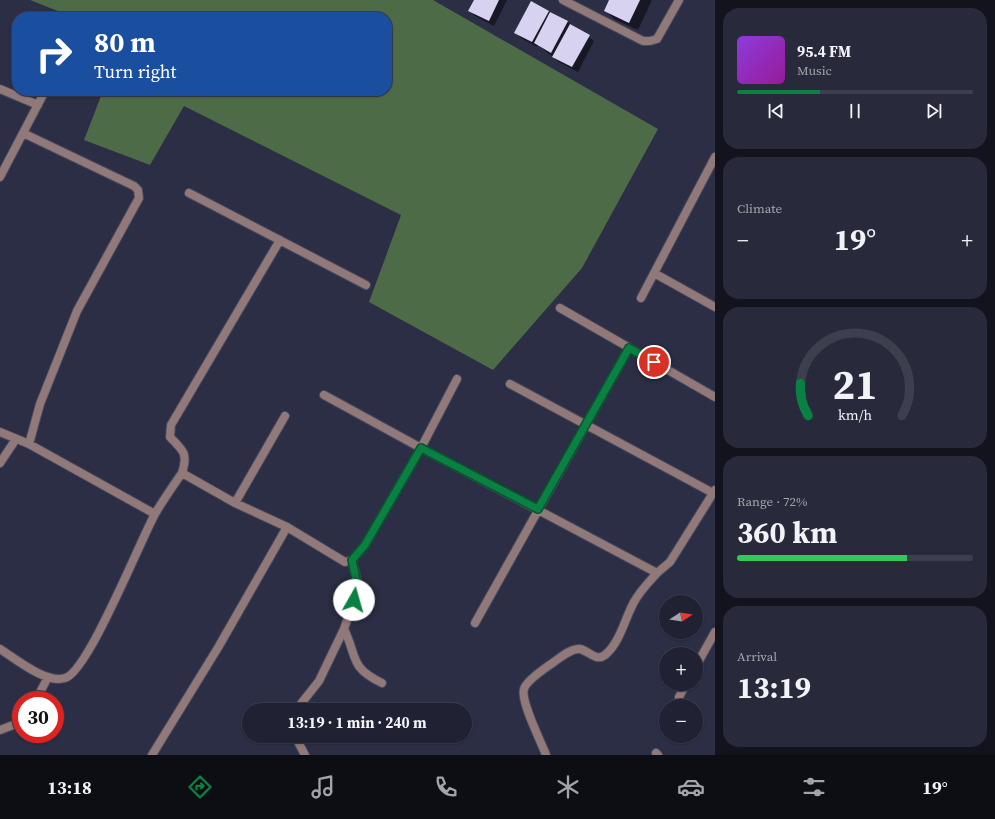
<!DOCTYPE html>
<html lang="en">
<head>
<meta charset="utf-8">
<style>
  :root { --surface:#202233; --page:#282a3b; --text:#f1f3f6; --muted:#a2a4ac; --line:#3d3f4e; --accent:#0b8043 }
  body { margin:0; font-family:"Source Serif 4",serif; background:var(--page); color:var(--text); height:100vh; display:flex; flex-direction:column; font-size:15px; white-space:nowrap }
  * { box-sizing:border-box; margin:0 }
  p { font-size:13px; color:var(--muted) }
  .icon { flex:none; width:22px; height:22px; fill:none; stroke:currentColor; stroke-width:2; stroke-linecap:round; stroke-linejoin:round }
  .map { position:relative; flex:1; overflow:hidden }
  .panel { display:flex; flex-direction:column; gap:8px; padding:8px; background:#12131c; width:280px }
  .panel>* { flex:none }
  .top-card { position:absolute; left:12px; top:12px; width:380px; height:84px; border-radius:16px; box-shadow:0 1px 3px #0004,0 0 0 1px var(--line); background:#1a4fa0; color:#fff; overflow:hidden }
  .needle { width:26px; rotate:78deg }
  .tools { position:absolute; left:659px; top:595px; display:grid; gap:8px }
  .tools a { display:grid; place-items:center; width:44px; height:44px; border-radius:50%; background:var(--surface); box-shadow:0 1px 3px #0004,0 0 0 1px var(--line); font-size:20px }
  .speed { position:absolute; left:12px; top:691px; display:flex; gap:8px; font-size:20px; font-weight:700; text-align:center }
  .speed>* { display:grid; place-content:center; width:52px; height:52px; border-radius:50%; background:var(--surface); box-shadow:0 1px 3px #0004,0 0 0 1px var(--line); line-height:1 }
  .speed .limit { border:6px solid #d22; background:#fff; color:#111 }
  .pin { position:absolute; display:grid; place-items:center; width:34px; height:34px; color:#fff; margin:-17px; border:2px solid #fff; border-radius:50%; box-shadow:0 1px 4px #0007 }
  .me { position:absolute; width:44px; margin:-22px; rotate:7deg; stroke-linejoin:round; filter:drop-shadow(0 0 3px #0008) }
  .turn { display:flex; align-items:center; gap:14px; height:84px; padding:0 16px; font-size:18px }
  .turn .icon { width:52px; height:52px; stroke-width:2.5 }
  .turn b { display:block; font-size:28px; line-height:34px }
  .big { font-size:30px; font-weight:700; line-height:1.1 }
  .panel .widget { flex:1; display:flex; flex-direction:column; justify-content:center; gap:6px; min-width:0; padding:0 14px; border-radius:16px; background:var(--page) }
  .panel .dial { align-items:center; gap:0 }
  .dial svg { height:104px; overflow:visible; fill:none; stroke:var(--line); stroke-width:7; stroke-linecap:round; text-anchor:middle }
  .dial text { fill:var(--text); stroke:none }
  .song { display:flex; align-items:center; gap:12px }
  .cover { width:48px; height:48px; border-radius:6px; background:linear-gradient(135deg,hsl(270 70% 55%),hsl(300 70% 35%)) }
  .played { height:4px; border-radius:2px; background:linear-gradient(90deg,var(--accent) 35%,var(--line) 35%) }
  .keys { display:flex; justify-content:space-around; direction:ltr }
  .heat { display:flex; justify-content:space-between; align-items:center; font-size:22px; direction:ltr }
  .charge { height:6px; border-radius:3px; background:linear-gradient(90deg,#34c759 72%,var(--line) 0) }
  .trip { position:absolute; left:242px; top:703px; width:230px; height:40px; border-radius:20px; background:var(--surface); box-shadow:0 1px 3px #0004,0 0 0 1px var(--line); font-weight:700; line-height:40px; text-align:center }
  .tabs { display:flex; height:64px; justify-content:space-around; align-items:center; background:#0d0e14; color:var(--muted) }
  .tabs .icon { width:28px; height:28px }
  .tabs .on { color:var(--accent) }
  .tabs b { font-size:18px; color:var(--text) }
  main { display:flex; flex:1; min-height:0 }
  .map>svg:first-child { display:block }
</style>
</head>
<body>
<main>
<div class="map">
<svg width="715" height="755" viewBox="0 0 715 755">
  <rect width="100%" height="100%" fill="#2b2e44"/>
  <path fill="#4e6b47" d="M30 0H433L658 129 582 268 493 370 369 302 401 215 184 106 150 165 84 140 103 91H387V17H73Z"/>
  <path fill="#0007" d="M475 0H507L494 26 475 16 469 11Z
    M610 0H652L638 30 614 19 605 10Z
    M548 11 568 22 594 41 578 72 559 62 538 45 537 47 521 38 516 33Z"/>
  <path fill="#d6d2ef" d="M474 0H499L489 21 468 11Z
    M609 0H640L629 23 604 11Z
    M531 1 549 11 532 42 514 33Z
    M550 12 568 21 551 53 534 43Z
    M570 24 590 35 572 67 552 57Z"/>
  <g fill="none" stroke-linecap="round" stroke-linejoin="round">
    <g stroke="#46495d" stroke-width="10">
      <path id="minor" d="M563 0 643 41H650L657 39 679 0
        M0 89 38 105
        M23 133 45 91
        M0 177 23 133 134 186 138 190 139 198 77 311 40 404 29 444
        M189 193 366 285
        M654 273 715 307
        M641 298 715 157
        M560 308 715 397
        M510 384 713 493
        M324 395 421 448 457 379
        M0 432 29 444 155 514
        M0 463 16 439
        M182 473C188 454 184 451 170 437L171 425 280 240
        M235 503 285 416
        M352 560 358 584 357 592 344 629C358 658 349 667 382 683
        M475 623 629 348
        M0 649C16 659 46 684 65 678 88 672 140 541 155 514 163 500 173 486 182 473L235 503 287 527 345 562 352 560 365 545 421 448 657 573 670 562 715 490
        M696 666 715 632
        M679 697 686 684
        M36 700 48 677
        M296 710 319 681 344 629
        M0 730 21 722
        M295 736 305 755
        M656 753 658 755
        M152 755 219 646 287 527
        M546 755C541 741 520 701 524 689 526 681 544 669 551 664 559 659 570 648 580 649 589 651 596 662 605 655 620 643 625 618 634 602 640 591 649 582 657 573"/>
    </g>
    <use href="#minor" stroke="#917979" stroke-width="8"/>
  </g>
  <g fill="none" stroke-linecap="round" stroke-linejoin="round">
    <g stroke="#07532c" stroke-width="10">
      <path id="route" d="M354 600 358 589 352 560 365 545 421 448 538 509 629 348 654 362"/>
    </g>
    <use href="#route" stroke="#0b8043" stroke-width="7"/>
  </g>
</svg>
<div class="tools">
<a><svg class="needle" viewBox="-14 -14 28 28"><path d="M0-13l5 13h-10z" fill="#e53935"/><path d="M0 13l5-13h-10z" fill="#a2a4ac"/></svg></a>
<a>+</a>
<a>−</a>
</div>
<div class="speed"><div class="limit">30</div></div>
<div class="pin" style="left:654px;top:362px;background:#d93025"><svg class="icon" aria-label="arrive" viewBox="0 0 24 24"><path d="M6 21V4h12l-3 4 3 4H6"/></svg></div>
<svg class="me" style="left:354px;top:600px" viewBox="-20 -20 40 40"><circle r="19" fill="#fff"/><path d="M0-13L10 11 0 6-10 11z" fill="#0b8043"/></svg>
<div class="trip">13:19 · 1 min · 240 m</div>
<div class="top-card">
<div class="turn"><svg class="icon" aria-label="right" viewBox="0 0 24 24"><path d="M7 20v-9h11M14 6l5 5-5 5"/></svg><div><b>80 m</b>Turn right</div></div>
</div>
</div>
<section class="panel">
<div class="widget">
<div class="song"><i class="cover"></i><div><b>95.4 FM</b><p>Music</p></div></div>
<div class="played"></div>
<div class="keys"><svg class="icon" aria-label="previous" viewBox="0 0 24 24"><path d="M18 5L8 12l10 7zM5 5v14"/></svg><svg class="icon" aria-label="pause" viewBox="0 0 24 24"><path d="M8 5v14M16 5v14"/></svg><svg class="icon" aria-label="next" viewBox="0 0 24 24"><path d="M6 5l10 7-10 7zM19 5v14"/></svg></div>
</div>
<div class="widget"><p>Climate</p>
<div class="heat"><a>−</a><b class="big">19°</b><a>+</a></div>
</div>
<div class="widget dial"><svg viewBox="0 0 100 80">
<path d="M14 69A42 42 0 1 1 86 69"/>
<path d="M14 69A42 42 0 0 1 8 44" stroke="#0b8043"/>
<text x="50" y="56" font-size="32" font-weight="700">21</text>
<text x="50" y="72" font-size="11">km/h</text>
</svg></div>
<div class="widget"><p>Range · 72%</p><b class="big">360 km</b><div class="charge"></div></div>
<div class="widget"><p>Arrival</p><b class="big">13:19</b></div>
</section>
</main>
<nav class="tabs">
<b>13:18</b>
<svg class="icon on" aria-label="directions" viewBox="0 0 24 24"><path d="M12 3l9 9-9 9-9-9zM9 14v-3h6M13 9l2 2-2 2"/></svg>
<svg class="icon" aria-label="music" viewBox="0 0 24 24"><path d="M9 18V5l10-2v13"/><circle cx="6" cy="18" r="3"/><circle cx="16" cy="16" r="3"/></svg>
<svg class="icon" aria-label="phone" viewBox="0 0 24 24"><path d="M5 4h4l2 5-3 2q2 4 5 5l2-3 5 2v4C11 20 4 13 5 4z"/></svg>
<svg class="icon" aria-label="climate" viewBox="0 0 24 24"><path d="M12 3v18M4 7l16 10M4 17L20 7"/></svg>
<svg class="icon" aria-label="car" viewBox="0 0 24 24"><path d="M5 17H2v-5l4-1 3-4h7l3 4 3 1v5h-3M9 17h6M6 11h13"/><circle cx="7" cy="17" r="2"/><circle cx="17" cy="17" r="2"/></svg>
<svg class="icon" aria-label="filters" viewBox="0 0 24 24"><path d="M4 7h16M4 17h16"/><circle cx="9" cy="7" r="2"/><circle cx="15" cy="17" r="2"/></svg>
<b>19°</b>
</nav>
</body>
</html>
